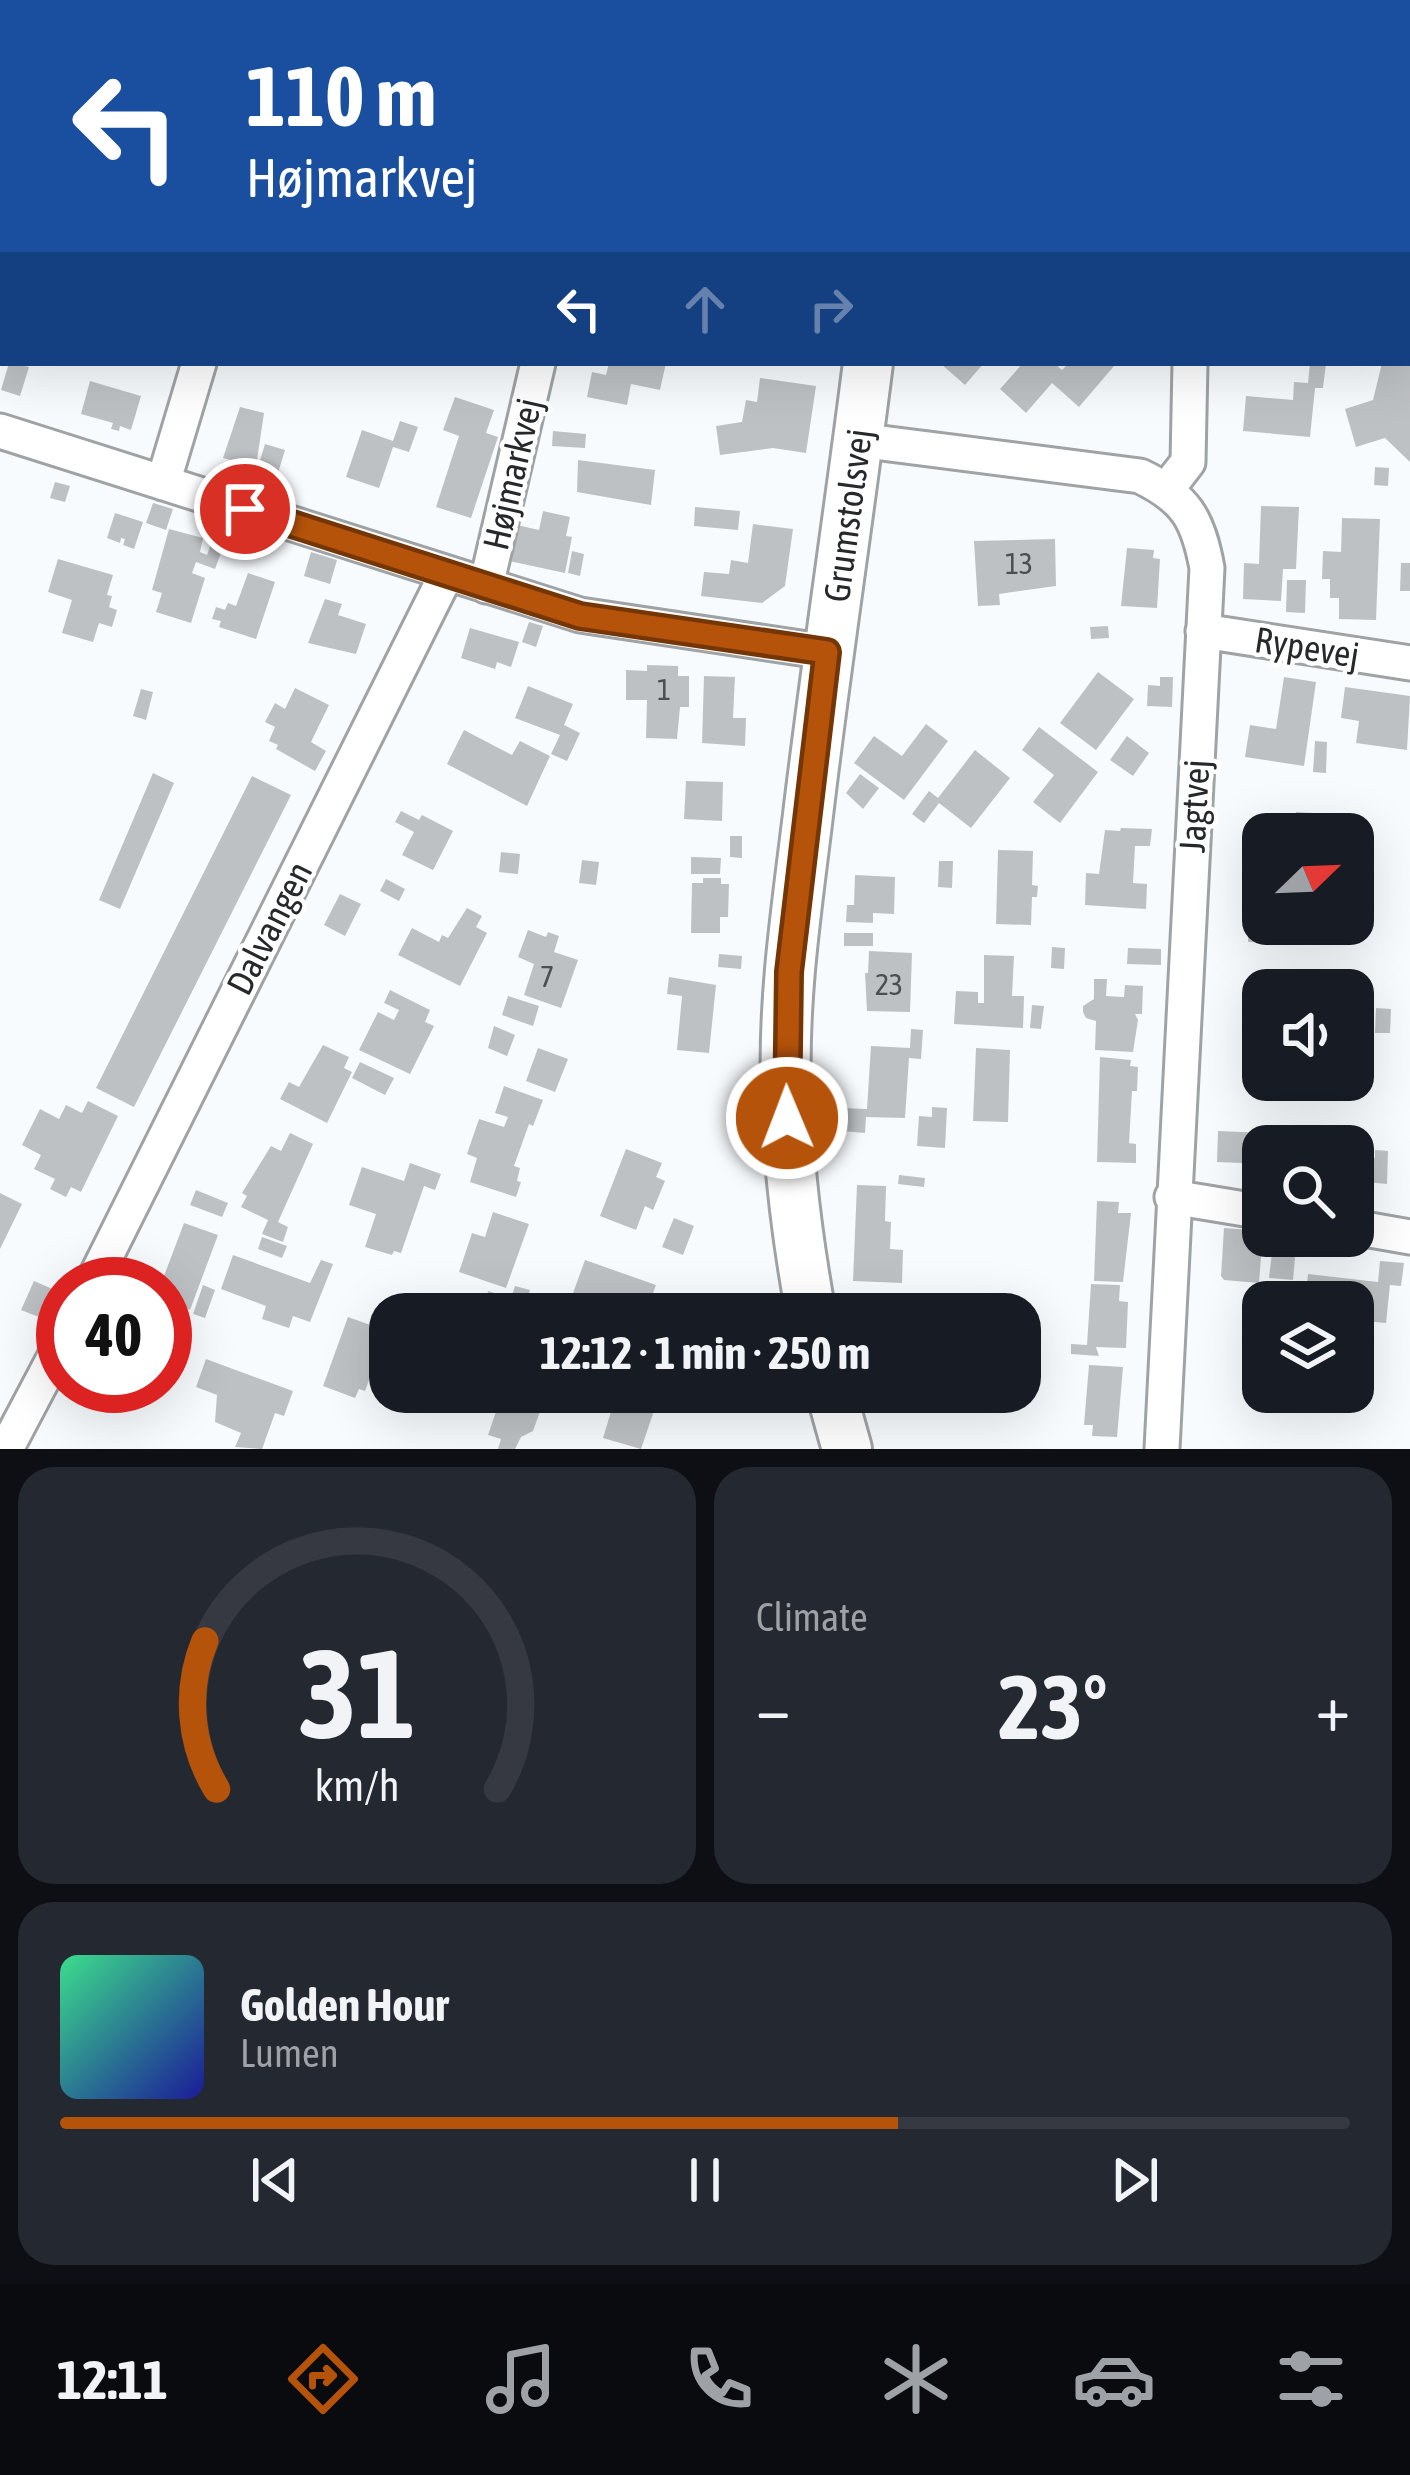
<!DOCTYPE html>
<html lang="en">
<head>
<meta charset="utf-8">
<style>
  :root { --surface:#171b24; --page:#242831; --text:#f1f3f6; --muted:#9ea1a6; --line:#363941; --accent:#b45309 }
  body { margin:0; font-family:"Asap Condensed",sans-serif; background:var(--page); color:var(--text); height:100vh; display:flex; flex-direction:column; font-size:45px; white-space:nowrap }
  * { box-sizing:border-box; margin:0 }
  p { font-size:39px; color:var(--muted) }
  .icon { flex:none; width:66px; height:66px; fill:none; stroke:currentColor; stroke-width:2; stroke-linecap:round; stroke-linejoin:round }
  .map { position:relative; height:1449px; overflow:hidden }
  .side { display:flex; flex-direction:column; gap:18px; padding:18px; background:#0d0f14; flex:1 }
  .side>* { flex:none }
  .guide { position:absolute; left:0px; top:0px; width:1410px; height:366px; box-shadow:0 12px 48px #0002; background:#1a4fa0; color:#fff; overflow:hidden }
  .needle { width:78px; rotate:67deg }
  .tools { position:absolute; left:1242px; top:813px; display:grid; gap:24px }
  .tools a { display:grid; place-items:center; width:132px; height:132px; border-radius:24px; background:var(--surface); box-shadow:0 12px 48px #0002; font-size:60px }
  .speed { position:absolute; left:36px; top:1257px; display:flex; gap:24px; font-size:60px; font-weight:700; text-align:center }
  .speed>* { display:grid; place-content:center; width:156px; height:156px; border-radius:50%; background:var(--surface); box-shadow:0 12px 48px #0002; line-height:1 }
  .speed .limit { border:18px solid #d22; background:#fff; color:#111 }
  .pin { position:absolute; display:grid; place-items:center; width:102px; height:102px; color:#fff; margin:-51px; border:6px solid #fff; border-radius:50%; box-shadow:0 3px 12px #0007 }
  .me { position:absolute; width:132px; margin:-66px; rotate:359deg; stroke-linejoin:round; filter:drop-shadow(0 0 9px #0008) }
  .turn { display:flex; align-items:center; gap:42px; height:252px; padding:0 48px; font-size:54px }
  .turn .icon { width:156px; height:156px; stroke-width:2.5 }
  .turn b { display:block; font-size:84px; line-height:102px }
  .lanes { display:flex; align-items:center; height:114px; padding:0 48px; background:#0003; justify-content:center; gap:60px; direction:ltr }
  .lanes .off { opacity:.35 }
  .big { font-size:90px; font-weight:700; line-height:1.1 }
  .side .tile { flex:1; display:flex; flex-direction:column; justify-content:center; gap:18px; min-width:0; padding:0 42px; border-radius:36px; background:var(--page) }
  .side .dial { align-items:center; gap:0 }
  .dial svg { height:312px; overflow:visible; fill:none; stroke:var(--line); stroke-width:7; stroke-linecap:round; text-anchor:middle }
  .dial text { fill:var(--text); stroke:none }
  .song { display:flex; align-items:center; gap:36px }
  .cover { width:144px; height:144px; border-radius:18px; background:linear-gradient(135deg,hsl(150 70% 55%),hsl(240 70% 35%)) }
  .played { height:12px; border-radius:6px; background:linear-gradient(90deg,var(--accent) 65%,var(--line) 65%) }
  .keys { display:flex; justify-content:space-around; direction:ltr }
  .heat { display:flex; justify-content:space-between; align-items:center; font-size:66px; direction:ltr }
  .side .tiles { flex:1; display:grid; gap:18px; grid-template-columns:1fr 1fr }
  .tile:last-child { grid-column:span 2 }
  .trip { position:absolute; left:369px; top:1293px; width:672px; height:120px; border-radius:36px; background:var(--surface); box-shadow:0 12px 48px #0002; font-weight:700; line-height:120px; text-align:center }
  .dock { display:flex; height:192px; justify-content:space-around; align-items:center; background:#090b0e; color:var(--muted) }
  .dock .icon { width:84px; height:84px }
  .dock .active { color:var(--accent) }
  .dock b { font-size:54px; color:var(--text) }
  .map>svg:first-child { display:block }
</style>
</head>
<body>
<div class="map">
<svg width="1410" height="1449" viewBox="0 0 1410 1449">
  <rect width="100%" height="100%" fill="#f8fbfe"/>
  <path fill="#bec1c4" d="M9 363 29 367 20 396 1 390Z
    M609 363H666L660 390 631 384 627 405 587 397 592 372 606 375Z
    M940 363H984L965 385Z
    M1023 363H1054L1062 370 1069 363 1114 366 1079 407 1052 383 1026 413 1000 389Z
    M1310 363H1326L1323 388H1315L1310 437 1243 431 1246 396 1293 400 1294 382 1308 383Z
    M1382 363 1410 364V462L1385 438 1356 447 1345 409 1373 400Z
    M760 378 816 386 806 453 773 448 720 455 716 426 742 422 746 400 757 402Z
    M90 381 141 396 131 430 120 426 119 431 111 429 113 423 81 414Z
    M455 397 494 410 486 433 498 437 471 518 436 507 459 436 443 430Z
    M240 407 264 413 256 467 223 458Z
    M400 421 418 427 409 452 393 447 379 488 346 477 362 430 393 441Z
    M553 431 586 434 585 448 552 446Z
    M265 444 285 450 278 473 258 467Z
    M578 460 655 470 651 505 577 492Z
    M1375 467 1389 468 1388 486 1374 485Z
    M55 482 70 486 65 502 50 498Z
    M153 503 173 509 166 530 146 523Z
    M1261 506 1299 507 1296 569H1283L1281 601 1243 599 1244 563 1259 564Z
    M695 507 740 511 738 530 694 526Z
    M543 511 570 517 566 536 572 537 565 573 509 561 517 525 539 530Z
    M115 513 143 522 134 549 123 545 125 539 121 538 120 543 107 538Z
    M1342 518 1380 519 1376 620 1339 619V598H1330V579H1322L1323 551 1341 552Z
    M753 524 793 529 785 586 762 603 701 596 704 572 729 574 731 560 748 563Z
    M169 529 203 538 200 552 207 555 213 538 225 542 215 569 196 562 192 573 205 578 191 623 156 612 162 593 152 590Z
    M1055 539 1056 586 999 594 1000 605 978 606 974 541Z
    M1127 548 1154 550 1153 558 1160 559 1157 608 1121 606Z
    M572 551 584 554 580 576 568 573Z
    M311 552 337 560 330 584 304 576Z
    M58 559 113 575 107 595 112 596 109 607 117 610 112 627 99 623 93 642 62 633 72 600 48 592Z
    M1401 563H1410V591H1400Z
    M248 573 275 582 256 639 219 627 221 621 212 619 216 607 225 610 228 603 236 606Z
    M1287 580H1306L1305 613 1286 612Z
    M325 599 342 604 338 615 366 624 356 654 308 643Z
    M529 622 543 626 536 647 522 642Z
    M1108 626 1109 638 1091 639 1090 627Z
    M470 628 519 642 511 667 497 662 495 669 461 658Z
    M647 665 678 666V676H689V707H680L677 739 646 738 647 700H626V670L647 671Z
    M1098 672 1134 699 1096 750 1060 723Z
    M704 676 735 677 733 718H746L745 746 702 743Z
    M1160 677H1173L1172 707 1147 706 1148 685 1160 686Z
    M1284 677 1316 682 1304 766 1245 757 1250 725 1276 729Z
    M528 686 573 704 564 725 580 733 567 761 551 754 560 735 515 718Z
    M1345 687 1410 696 1407 750 1356 743 1359 721 1341 718Z
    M295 688 329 705 311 742 326 751 315 771 276 749 278 745 269 741 275 727 265 722 275 703 285 709Z
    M141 689 153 692 146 720 133 716Z
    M926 724 948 741 904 800 854 763 874 736 902 756Z
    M1039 727 1098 772 1060 823 1033 802 1054 775 1022 750Z
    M464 730 512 755 520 741 550 756 527 806 447 764Z
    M1127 736 1149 753 1133 776 1110 760Z
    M1315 741 1327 742 1326 773 1313 772Z
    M975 750 1010 778 971 828 939 803 924 823 912 814 929 791 938 798Z
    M153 773 174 783 120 909 99 900Z
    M860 774 879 788 863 809 846 793Z
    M252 776 291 795 134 1107 96 1088Z
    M686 781 723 782 722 821 684 819Z
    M401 811 419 820 422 815 453 831 433 870 402 855 414 832 395 822Z
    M1296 812 1330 814 1329 834H1279L1281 814 1296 815Z
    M1121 828 1152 829 1150 846H1135L1133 883 1147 884 1146 909 1085 905 1086 873 1099 874 1105 830 1120 831Z
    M730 836H742V858L730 857Z
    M998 850 1033 851 1032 885 1038 886 1037 897H1032L1031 925 996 924Z
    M501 852 520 854 518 874 499 872Z
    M691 857 721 858 720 874H691Z
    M582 860 599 862 596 885 579 883Z
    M939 861H953L952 888 938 887Z
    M855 875 895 877 894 914 873 913V923L846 922 847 905H854Z
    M703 878H721V884H729L728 917H720V933H691L692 883H703Z
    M386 879 405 889 399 901 380 891Z
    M340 894 361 904 345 936 324 925Z
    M1250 906 1263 907V924H1319L1318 945 1248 942Z
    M467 908 482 916 476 927 487 933 460 986 398 955 412 928 439 942 442 935 448 938Z
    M528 930 546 937 548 932 559 936 554 952 578 960 561 1008 524 995 534 964 518 957Z
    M844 933H873V946H844Z
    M1052 947 1065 948 1064 969 1051 968Z
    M1128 948 1161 949V965L1127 964Z
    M869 951 912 953 910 1012 867 1011 865 973H868Z
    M719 954 742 956 741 969 718 967Z
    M984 955 1014 956 1012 996H1024L1023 1028 954 1024 956 991 978 992V1003H984Z
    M669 977 716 985 709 1053 677 1050 682 996 667 994Z
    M1094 979H1107L1106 996 1124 997 1125 985 1143 986 1142 1014H1135L1138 1020 1133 1052 1095 1050 1096 1021 1086 1018 1083 1012V1006L1094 999Z
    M1244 989 1263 990V1016L1242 1015Z
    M390 990 430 1010 425 1022 434 1026 410 1074 359 1050 378 1012 394 1020 399 1010 384 1003Z
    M508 996 539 1006 533 1026 502 1015Z
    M1032 1005 1044 1006 1041 1029 1030 1028Z
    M1376 1008 1391 1009 1390 1033H1375Z
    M494 1026 515 1035 507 1056 488 1048Z
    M911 1029 923 1030 921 1059 909 1058 905 1118 866 1117 865 1133 842 1131 843 1108 867 1109 871 1046 910 1048Z
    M323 1045 349 1057 344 1068 352 1072 327 1123 280 1099 289 1082 299 1087Z
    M538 1048 568 1059 555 1092 526 1081Z
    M976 1048 1010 1050 1008 1122 973 1121Z
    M1100 1057 1131 1060 1130 1066 1138 1067 1137 1091H1132L1129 1143 1136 1144V1163L1097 1162Z
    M360 1062 394 1078 385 1095 352 1078Z
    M504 1086 543 1100 533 1126 529 1124 514 1166 520 1168 517 1181 521 1182 516 1197 470 1182 477 1158 467 1154 479 1119 504 1127 508 1117 495 1113Z
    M88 1101 118 1116 81 1192 71 1187 66 1197 50 1189 55 1179 34 1169 41 1155 22 1145 40 1109 59 1119 66 1105 82 1113Z
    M932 1107 947 1108 945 1148 917 1146 919 1116 932 1117Z
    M1347 1129 1358 1130 1361 1157 1375 1158V1150L1388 1151 1387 1184 1353 1181V1146H1346Z
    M1218 1131 1292 1134 1291 1146H1263V1164L1217 1162Z
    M290 1133 313 1144 278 1222 288 1227 283 1242 262 1234 268 1220 241 1207 247 1196 242 1193 271 1146 281 1151Z
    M626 1149 662 1163 656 1177 665 1181 653 1210 645 1206 636 1230 600 1216Z
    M410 1163 441 1174 435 1190 424 1186 401 1253 394 1251 392 1255 365 1247 376 1214 349 1205 362 1167 404 1181Z
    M899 1175 925 1178 924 1187 898 1184Z
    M857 1185 886 1186 885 1221 891 1222 890 1249 903 1250 902 1283 853 1281Z
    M196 1190 228 1203 222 1217 190 1205Z
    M0 1193 22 1204 0 1249Z
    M1097 1201 1119 1202 1118 1213H1131L1123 1282 1094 1281Z
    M493 1212 529 1224 506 1288 459 1272 472 1233 485 1237Z
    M674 1218 694 1226 683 1255 662 1247Z
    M184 1223 218 1235 190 1310 165 1301V1284H161Z
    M1224 1228 1263 1231 1259 1283 1224 1280 1221 1276Z
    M1274 1236H1297L1293 1280 1269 1278Z
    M262 1237 287 1246 282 1258 258 1249Z
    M233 1255 310 1283 321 1260 333 1264 310 1322 293 1316 289 1328 262 1319 266 1306 221 1289Z
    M585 1260 656 1285 652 1296 671 1303 667 1314H594L597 1305 572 1296Z
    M1380 1261 1404 1263 1401 1286 1390 1285 1386 1323 1353 1320V1302H1305L1308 1274 1378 1282Z
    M34 1281 57 1291 44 1319 21 1310Z
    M1091 1284 1120 1285 1119 1301 1128 1302 1126 1348 1096 1347 1099 1356 1071 1354V1344L1087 1345Z
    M203 1285 215 1290 205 1318 193 1314Z
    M515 1286 530 1290 522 1314 485 1311 488 1291 511 1298Z
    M684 1296 721 1309 719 1314H677Z
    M348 1317 387 1331 365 1391 359 1389 355 1398 323 1386Z
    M206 1359 293 1391 284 1416 275 1413 262 1449 235 1447 241 1433 215 1422 217 1395 196 1387Z
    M1089 1365 1123 1367 1117 1437 1092 1436 1093 1425H1084Z
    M515 1392H547L533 1431 521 1437 515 1449H498L501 1439 488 1435 502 1394 513 1397Z
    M617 1392 660 1393 641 1449 603 1438Z
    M882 1392H932L933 1409 884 1412Z"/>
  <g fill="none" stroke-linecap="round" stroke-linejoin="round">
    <g stroke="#9fa3a5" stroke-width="39">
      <path id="street" d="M1191 0V3
        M295 3 296 0
        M1407 329H1410
        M0 431 580 615 827 652
        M858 440 1140 476C1186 498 1198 519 1207 568L1162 1449
        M163 483 199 363
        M1167 489 1188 462 1190 363
        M486 586 538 363
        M1203 631 1410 663
        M1172 1197 1263 1212
        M1353 1227 1410 1237
        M92 1284 447 573
        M6 1449 63 1341"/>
    </g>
    <g stroke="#9fa3a5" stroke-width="54">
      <g id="secondary">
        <path d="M916 3V0"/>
        <path id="s1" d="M811 1314C797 1238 788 1164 786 1088 783 996 797 906 808 815 826 664 849 514 868 363"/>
        <path d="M831 1392 847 1449"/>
      </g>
    </g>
    <use href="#street" stroke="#fff" stroke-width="33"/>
    <use href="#secondary" stroke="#fff" stroke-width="48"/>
  </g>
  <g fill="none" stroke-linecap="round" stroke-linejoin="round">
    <g stroke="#753606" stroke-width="30">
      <path id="route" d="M245 509 580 616 827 652 789 972 787 1118"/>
    </g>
    <use href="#route" stroke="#b45309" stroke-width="21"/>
  </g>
  <g text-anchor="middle" stroke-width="9" stroke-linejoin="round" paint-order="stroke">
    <g font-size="30" fill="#4c4e50">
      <text x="1019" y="574">13</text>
      <text x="664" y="700">1</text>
      <text x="547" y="987">7</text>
      <text x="889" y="995">23</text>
    </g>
    <g font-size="36" fill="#262829" stroke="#fff">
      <text transform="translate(512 474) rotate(-77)" y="13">Højmarkvej</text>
      <text dy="13" stroke="none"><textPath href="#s1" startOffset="804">Grumstolsvej</textPath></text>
      <text transform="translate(1307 647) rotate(9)" y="13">Rypevej</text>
      <text transform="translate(1194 806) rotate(-87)" y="13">Jagtvej</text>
      <text transform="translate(269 928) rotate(-63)" y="13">Dalvangen</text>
    </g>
  </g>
</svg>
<div class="tools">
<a><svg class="needle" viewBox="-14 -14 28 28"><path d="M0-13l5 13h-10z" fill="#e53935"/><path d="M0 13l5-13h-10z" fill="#9ea1a6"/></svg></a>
<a><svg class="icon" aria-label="sound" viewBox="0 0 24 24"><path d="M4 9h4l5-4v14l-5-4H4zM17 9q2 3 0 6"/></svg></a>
<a><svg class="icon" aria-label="search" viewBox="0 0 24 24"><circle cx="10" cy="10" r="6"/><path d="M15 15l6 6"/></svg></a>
<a><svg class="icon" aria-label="layers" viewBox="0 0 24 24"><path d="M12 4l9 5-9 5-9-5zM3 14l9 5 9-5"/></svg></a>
</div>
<div class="speed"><div class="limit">40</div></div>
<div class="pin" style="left:245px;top:509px;background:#d93025"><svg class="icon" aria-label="arrive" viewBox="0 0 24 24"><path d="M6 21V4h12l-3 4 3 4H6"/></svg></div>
<svg class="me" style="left:787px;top:1118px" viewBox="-20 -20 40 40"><circle r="17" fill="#b45309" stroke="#fff" stroke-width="3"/><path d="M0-11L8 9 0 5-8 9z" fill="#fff"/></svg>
<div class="trip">12:12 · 1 min · 250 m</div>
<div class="guide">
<div class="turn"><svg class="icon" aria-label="left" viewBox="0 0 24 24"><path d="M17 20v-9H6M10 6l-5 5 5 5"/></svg><div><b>110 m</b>Højmarkvej</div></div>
<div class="lanes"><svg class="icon" aria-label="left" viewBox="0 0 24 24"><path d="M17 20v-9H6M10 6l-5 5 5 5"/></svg><svg class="icon off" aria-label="ahead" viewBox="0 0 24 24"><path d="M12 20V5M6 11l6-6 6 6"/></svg><svg class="icon off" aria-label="right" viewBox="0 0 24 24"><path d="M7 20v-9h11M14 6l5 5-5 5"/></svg></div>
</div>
</div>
<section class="side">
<div class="tiles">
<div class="tile dial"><svg viewBox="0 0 100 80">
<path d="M14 69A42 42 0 1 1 86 69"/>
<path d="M14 69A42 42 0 0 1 11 31" stroke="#b45309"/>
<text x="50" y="56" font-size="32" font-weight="700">31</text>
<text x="50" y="72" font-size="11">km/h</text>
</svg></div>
<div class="tile"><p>Climate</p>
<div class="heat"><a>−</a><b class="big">23°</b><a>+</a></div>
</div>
<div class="tile">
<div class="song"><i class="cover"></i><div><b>Golden Hour</b><p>Lumen</p></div></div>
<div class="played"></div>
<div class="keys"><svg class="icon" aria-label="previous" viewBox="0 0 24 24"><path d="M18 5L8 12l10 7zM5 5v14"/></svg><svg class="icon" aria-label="pause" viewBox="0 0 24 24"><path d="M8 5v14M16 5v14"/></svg><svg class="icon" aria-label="next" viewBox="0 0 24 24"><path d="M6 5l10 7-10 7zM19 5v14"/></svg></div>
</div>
</div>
</section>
<nav class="dock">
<b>12:11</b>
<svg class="icon active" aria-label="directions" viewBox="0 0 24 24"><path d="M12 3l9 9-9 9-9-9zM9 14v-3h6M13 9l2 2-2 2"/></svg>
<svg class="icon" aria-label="music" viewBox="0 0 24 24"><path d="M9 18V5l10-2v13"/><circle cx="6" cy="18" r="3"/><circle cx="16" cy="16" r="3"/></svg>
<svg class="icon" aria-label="phone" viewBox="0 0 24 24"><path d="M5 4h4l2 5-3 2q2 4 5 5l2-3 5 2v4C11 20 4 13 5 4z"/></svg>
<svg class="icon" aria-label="climate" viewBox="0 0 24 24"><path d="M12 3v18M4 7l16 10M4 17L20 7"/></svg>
<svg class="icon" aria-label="car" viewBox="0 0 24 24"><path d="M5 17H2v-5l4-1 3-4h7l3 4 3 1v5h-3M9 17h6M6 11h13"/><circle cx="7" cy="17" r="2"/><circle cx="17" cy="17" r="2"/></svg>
<svg class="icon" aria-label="filters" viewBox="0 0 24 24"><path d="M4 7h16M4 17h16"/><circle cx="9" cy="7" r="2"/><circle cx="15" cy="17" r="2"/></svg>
</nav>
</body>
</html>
